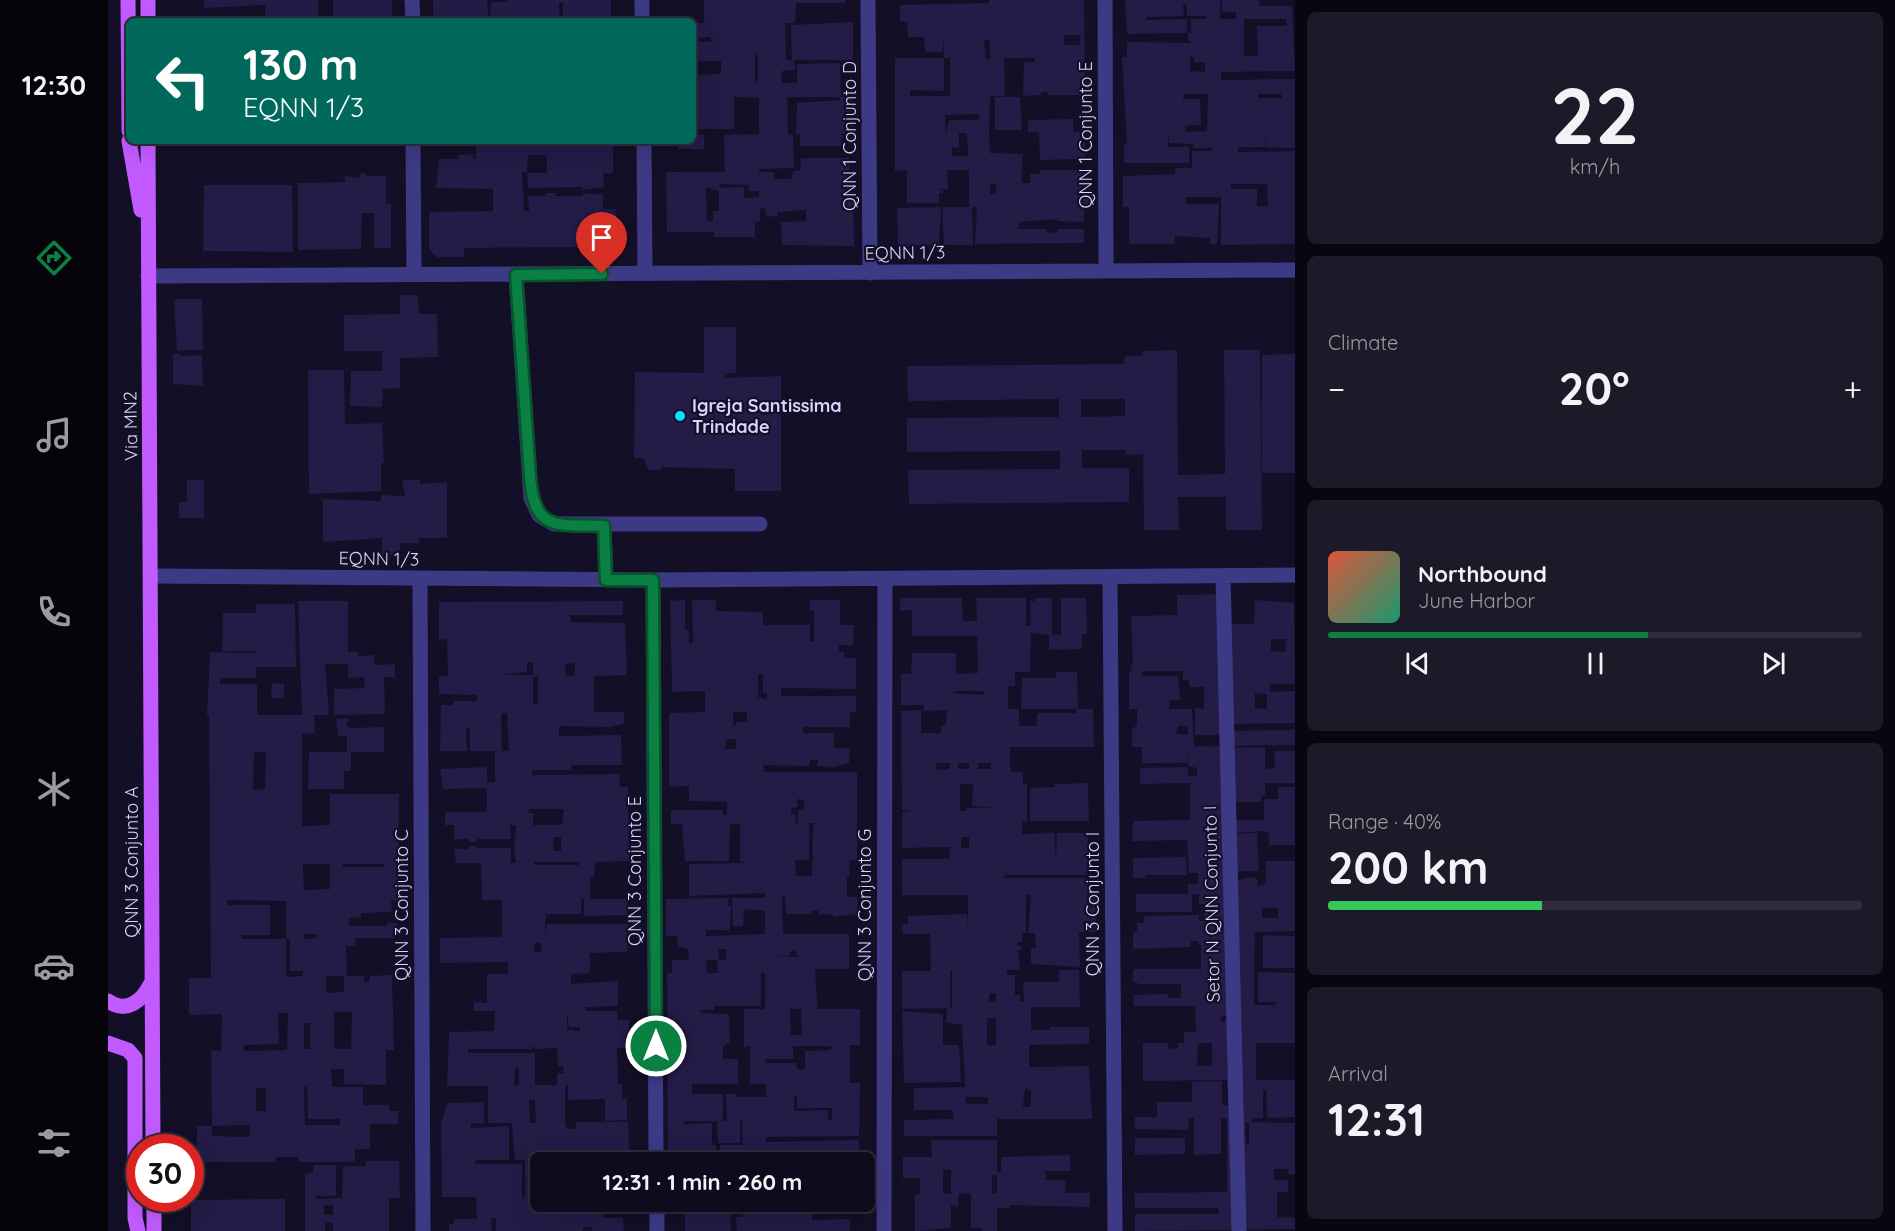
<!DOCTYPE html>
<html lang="en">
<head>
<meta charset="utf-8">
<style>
  :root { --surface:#0e0b1c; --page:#1c1929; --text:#f1f3f6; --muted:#9b9ba3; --line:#2e2b3b; --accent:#0b8043 }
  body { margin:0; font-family:Quicksand,sans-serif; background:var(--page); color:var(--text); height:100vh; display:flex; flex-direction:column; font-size:22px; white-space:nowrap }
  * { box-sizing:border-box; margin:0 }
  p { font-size:20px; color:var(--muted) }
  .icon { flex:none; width:33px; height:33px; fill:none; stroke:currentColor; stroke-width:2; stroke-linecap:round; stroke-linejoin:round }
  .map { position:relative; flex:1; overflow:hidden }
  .panel { display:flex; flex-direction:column; gap:12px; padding:12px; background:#08060f; width:600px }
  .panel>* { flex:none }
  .top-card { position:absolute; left:18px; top:18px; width:570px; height:126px; border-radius:9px; box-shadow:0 6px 24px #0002,0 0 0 2px var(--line); background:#00695c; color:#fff; overflow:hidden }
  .speed { position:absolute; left:18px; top:1134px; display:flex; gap:12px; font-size:30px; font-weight:700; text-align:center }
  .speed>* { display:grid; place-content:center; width:78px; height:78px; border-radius:50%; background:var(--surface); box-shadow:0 6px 24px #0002,0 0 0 2px var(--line); line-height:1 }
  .speed .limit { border:9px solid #d22; background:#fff; color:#111 }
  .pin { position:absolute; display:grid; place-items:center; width:51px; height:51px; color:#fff; margin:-62px -26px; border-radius:50% 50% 50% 0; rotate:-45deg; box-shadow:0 0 6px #0007 }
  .pin .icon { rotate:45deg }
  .me { position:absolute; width:66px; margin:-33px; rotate:0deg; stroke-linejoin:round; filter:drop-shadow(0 0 4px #0008) }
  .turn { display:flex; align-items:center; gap:21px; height:126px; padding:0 18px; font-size:27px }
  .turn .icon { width:78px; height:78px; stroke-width:2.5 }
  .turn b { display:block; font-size:42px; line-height:51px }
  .big { font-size:45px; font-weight:700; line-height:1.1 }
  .panel .widget { flex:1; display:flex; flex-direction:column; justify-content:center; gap:9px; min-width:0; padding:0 21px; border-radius:9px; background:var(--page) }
  .panel .dial { align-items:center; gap:0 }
  .dial b { font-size:78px; line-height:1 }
  .song { display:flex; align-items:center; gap:18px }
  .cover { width:72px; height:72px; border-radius:9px; background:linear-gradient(135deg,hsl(10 70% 55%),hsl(160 70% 35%)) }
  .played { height:6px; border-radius:3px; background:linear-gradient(90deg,var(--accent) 60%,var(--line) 60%) }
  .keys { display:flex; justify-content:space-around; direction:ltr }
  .heat { display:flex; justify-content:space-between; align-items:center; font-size:33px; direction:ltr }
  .charge { height:9px; border-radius:4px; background:linear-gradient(90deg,#34c759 40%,var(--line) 0) }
  .trip { position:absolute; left:422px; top:1152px; width:345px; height:60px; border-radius:9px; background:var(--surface); box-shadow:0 6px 24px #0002,0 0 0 2px var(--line); font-weight:700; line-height:60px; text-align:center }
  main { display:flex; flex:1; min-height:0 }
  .tab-bar { display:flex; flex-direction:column; width:108px; justify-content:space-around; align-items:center; background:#06040b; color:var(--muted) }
  .tab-bar .icon { width:42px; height:42px }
  .tab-bar .on { color:var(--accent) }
  .tab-bar b { font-size:27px; color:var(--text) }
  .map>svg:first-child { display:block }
</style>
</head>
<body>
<main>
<nav class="tab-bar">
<b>12:30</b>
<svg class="icon on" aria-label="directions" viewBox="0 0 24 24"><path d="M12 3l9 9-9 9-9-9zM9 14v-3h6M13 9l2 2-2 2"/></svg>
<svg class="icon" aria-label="music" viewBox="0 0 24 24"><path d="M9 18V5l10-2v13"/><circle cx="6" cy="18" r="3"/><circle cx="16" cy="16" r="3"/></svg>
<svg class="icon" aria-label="phone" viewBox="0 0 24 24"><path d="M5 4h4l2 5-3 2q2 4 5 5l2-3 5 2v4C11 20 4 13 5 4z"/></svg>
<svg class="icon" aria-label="climate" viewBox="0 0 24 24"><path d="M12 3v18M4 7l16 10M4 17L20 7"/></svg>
<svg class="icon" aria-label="car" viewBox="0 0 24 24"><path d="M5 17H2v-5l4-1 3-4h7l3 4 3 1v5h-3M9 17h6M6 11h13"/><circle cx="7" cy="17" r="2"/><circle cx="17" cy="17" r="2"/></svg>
<svg class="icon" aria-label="filters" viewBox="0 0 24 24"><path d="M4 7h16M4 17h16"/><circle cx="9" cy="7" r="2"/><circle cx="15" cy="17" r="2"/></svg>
</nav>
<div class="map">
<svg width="1187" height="1231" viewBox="0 0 1187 1231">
  <rect width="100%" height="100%" fill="#130f26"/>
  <path fill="#241b47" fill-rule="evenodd" d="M96 0H210V21H157V5L96 8Z
    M225 0H284V21H225Z
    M325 0H379L381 21H325Z
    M400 0H503V21L455 20V3H451L452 21H382L383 2H400Z
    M596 0H737V3H688L687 23H677L678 60H684L683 25 745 22V60H686L687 70 674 71 673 83H689V64L732 63 733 97H679L680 134 685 135 686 168 651 169V172H666V179H683L686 171H692L693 158H741L742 171H745L746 246 674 245 673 222 698 221V210L669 212V216L658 217 657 208 652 209V221L647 222V237H606V232H559L558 172H617L616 135 651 134V98L626 97V129H590L591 135H596V149H570V141H585V75L613 74V61H585V42H603V37L585 38V23H596ZM647 55H650V81H647ZM612 184 641 185V191H651V197L636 198V187L611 188ZM598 187 611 191V211H605V221H599Z
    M881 0H976L977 95H940V92H933V95L915 96 916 62H927V58H896L897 96H882L881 133 882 153 915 154 913 183H922V174H932V170H982V207H976V222L949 221V219L911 222 910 229H939V233L949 232V229H976V243L867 244 869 207H864L865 245H836L834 207H861V170H839L840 189H830L835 190V193H831V203H799V170L787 171V58H836V91L802 90V96H842V58H836V36L835 52H817L816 37H800L799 22 792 21V5L881 3ZM956 35H973L971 45H956ZM876 40H882V59H878ZM871 114V120H841L838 133 837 115ZM851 133H859L860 156H844V147L851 148ZM882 183 888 184V194H882Z
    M1017 0H1112V19H1128V12H1114V0H1151V6H1184L1187 71 1113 72V80L1187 79V148L1158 147V130L1157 147H1130V152L1187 151V244L1113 245V197H1078V204H1111L1109 244H1102V238L1067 236V244H1021V207H1015V176L1067 174V168H1084V151H1105L1104 148H1085V144L1061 143 1060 132V147H1081V163H1016V144H1019L1014 57H1019V42L1084 43 1080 40V33H1083V19H1099V16H1079V4L1075 5 1076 16 1038 17V20L1079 19V33L1019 34ZM1136 19H1178L1179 26H1149L1150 56H1136ZM1082 57H1086V62H1097V72L1082 71ZM1076 94H1100L1099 131 1077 132V126L1093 125 1092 99H1075ZM1150 94H1173L1174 98H1150ZM1123 184H1159L1160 206H1149V189H1123Z
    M732 97H746V134H734L733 146H692V134H688L689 103 732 100Z
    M887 97H912L914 130H887Z
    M965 119V132H977V159L932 160 931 132H920V120Z
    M339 141H505V173H495L496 187 475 190V187L420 188 419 173H439V155H420L419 172H414L415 191 416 211H421L420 196H438V193H448L447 196H475V193L495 195V209H508L507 228H475V244H471V247L356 248V257H329L321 249V212L385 211V189L328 188 331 159H350V155L365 154V159H368V144L339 146Z
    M253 173H258V176H278V204H283V248H266V213H254L253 249 190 250V183L237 182V176L252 178Z
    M96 185H184L185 252 95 251Z
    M833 207 831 245 790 246 789 208Z
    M292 295H310L311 314H329L330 357 292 358V388L275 389 274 407 242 406 243 371H274V351H236V315L292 314Z
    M69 299H94L95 350H69L66 301Z
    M596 327H628V373L610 374H617V378L673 376V491H627V469L553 467V470H541L535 458H526L527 372 596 373Z
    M1069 350 1070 475 1117 474 1116 350H1152L1154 530H1118V497H1070L1071 530H1036L1035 454 1018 455V450H974V468H1021V502L801 504 800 470 952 469V451L799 452V418L951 417V399L800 401 799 366 1016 364 1017 356H1035V351ZM973 399H1017V416L973 417Z
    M65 353 72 354V356L94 355 95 386 65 384Z
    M1187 354V473H1154V355Z
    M200 370H236L237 424 274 423 276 463H273V491L201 494Z
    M79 480H96V518H71V502H79Z
    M294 480H312V484L339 482V538H311V543H292V555H274V538L215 542V499L273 501V495L297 496Z
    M1117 594V624H1146L1147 600 1186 603 1187 684H1162V692L1187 691V723L1121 724V731L1187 730V745L1117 746 1112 735H1087V708L1096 709V687H1081V680H1075V671H1034V676H1070L1072 700H1061V709H1084L1086 746 1157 748V769L1167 768 1166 751H1187V783H1157V796H1153V802H1117V820H1156V799H1170V787H1187V845H1161V833L1154 831 1117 834 1149 833 1151 871H1117L1130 873V880L1146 877 1150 880 1149 886 1155 885 1158 883V861H1187V931L1147 932 1146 968V1005H1168V1002H1150V972L1187 973V1043H1148V1080H1187V1117L1159 1118 1158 1090H1155V1118H1144V1122L1187 1123V1174H1180V1169H1166V1180H1180V1192H1169V1217L1187 1218V1229L1027 1231V1214H1111L1110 1208H1027V1193L1119 1192V1118H1113V1154L1086 1155V1118H1081L1080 1130 1026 1129 1027 1117H1049V1102H1084V1082L1114 1081V1105H1120L1119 1080 1035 1081V1043H1060V1048L1070 1049V1043H1076V1032H1088L1087 1006H1026L1025 995 1060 994V998H1073V984H1032L1025 982V969H1093V945H1090V941H1083V947L1025 949V931L1029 932V923H1036V916L1091 915V921H1096V904H1091V894H1084V912H1028V894H1080V884H1090V873H1081L1079 840 1024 841 1025 821 1082 820V783L1032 784V768L1080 767V776H1089V768L1080 766V746L1079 763H1034V747H1024V729L1029 725V709H1021V672H1023V665H1025L1023 616 1069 615V595ZM1163 639H1178L1177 652 1163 651ZM1147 693 1159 694V709L1147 708ZM1070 726H1080V735L1068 734ZM1154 908H1170V918H1154ZM1118 1005H1124V1019L1113 1022V1016H1118ZM1119 1042 1124 1043 1123 1070H1119ZM1090 1043H1104V1066L1089 1065ZM1137 1123H1141V1144L1138 1145Z
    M792 598H854L855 621H869L868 598H918V626H923L922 601H927V598H944V635H953V598H978L979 634H974V649L941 650V635L923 633 922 672H907V686H900V709H911V726H929V713H968V709H913L914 678H948V672H969L970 709H985L986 747H902V767L904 772H915V784H919V821H914V834L946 833 948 858 949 833H980L979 875H896V878H980V895H987L988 932H971L972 967 923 964V948H928L927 933H920L923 895H918V933H914V942H909V946H913V950H910L912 970H899V975H907V995H912V1001H916L915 982H951V970H971L972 1007H923V1030H942V1027H981V1044L921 1045V1067L981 1066 984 1119H889V1136H796V1120L845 1119V1110H806V1088L857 1087 854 1025 838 1022 839 1008 794 1009V971H823L822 934H795L794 924H800V916L859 914 860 927V895H794V859H841L842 847 794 848V812L805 810H794L793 711 813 710V733H833V726L838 725 839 710 816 711V705H793V674H803L804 653H848V674L870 673 869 636H804V610L792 611ZM849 691H876V695L845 693ZM828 763H842V769L829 770ZM850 763H861V769H850ZM870 763H883V769H870ZM852 784H865L864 806 886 808H858V811H852ZM853 837H861V848H853ZM844 970V1008H842V971ZM881 993H888V1002H881ZM879 1018H888V1045H879ZM917 1088 923 1091V1107H915ZM857 1097H880V1104H858Z
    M577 600V630H581V643H585L584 600H608V611L655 612V625H702V641H706V611H702V600H732V625H746L745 645H731V652H736V658H748V689L673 688V696H748V712H742V727H695V733H726V748H742L741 763 727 767 709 766 710 760H702V765L697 766 655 765 656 772H749V860H742L741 877H739V897H750L749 914 725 917V914L711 915V911H704L703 914H678L677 897H674L675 934H741V969H707V972L710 1009H752V1045H742V1083H752L751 1136 658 1137V1142L751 1140 752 1162H724V1158H717V1162H560L559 973H564V960H581L580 949 570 947 569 936H558V899L621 898 620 906H623L622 930H598V936L657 934V911L636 909 635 926H625L624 898H657V893L581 896V864L639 863 632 861V824H622L621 861H577L574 824H563V811L568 810H615V815H619V802L581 801V786L561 787V713L597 712V691L564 692 562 601ZM650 674H655V693H659V700L650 697ZM625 712H639V722H628V725H625ZM618 739H628V749H617ZM689 799 696 800V810H690V823H687L688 814H683V808L690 807ZM701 823H707L705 826 704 876H688L687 860H701ZM610 949H618V960H611ZM687 949 690 957H662L682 956V952ZM598 960H609L610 973H599ZM653 973H657V1009H636V1047L642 1046V1084H658V1097H628V1094H618L619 1121H615V1094H584V1084H630V1059H615V1046L622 1042 621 1014 593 1013 592 1010H606V1006H653ZM682 1009H693L694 1035H683ZM685 1046H723V1050L697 1051V1069H689L688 1063H658L657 1059H685ZM686 1096H689V1108H724V1120H720V1110L686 1111ZM634 1120 635 1145H612V1158H608V1145H604V1123L576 1124V1121H609L610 1143H632V1121Z
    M190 601H240V652H250V656L266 655V665L287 664V677H276L277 714 226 715V689L257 688 256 677 240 678V664H217L221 715H206L207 733 194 734V826L222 825V794H291L290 901 283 900 284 912 253 913V917L241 918V926H279V923H289L288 938H247V946H238L239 976H256V982H261L262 976 284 975 286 1050H278V1085L236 1084V1069H223L224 1087H255V1105H281L282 1111H290V1124H262V1149H247V1162H191V1157H168V1162H89V1126H104L103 1051H113L114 1014 81 1015V978H103L101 715H99L102 652 148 653V651H114L115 613H148V604H187L188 667H148V678H112V684H149V715H194ZM146 752H158L157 789 145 790ZM195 864H222V889L196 890ZM235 864H276V867H235ZM119 900 178 901V939H182V971H195V976L178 977V939H133V935H162V905H119ZM196 934H209V938L196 939ZM218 976H236V992L218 993ZM226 1012H244L243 1049H226ZM170 1013H180L179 1050 136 1051V1045L171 1044ZM196 1023H202V1049H196ZM199 1087 200 1119H232V1125H197L196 1087ZM148 1088H158V1111H148ZM142 1125V1137L104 1136V1126Z
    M515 601V615H462L463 622 517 623 519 675 486 676V712H516V724L502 727 451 726V736L513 735 514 765H463L464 770H424V775L511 774 512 787H520L521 861 487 862 486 877H482V899H519V915L476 916V899H473V914H453V916L451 914H438V899L437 937 439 924H520L519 952 481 953 483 959 481 973 463 974V984L510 981V1006L477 1007V1011H509V1020H521V1048H509L510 1084H514V1099H519V1120L497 1121V1099L460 1100V1085H457V1123L459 1129H468V1122H520L522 1162H481V1160H491V1154H459V1160L432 1162V1197H428V1211H432V1202H521V1209H495V1218H515L516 1231H484V1227H475V1231H388V1218H383L384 1231H341V1224H346V1219H369L368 1197H334L333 1124 339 1103 376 1102V1123H363V1128L401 1126V1160H368L367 1164H414V1197H417V1160H407L404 1123H380V1086H339L341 1032 386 1031 387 1011H366V1002L379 1003V974H400V962L332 963V938L394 937V900H374L373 863H348L346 849H361L360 846H368V848H403V863H408L406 848 408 825H402L403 839H369V842H361V839H346V825H337V812H379V788L335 789 332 769 379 767V782H387V751H362V728L358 729 359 751H332L333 705H345V701H369V695L331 694V676H340L339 639 331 640V602ZM419 662H425V677L430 676V703L425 704V675H394L419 672ZM467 663V676H458L457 664ZM393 713H399L401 751H394ZM420 809H456L454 825H425V813H421ZM446 837H453V851H445ZM426 862H471V865H426ZM427 943H433L434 952H426ZM459 1011 461 1027H472V1031L459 1030ZM425 1044 427 1049 449 1048 450 1066H455L456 1073H449V1085H427V1053H360V1049H425ZM407 1067 411 1068V1085H406ZM421 1100H427L428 1123H422Z
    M164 683 176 684V698H163Z
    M241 718V722H238L240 728 276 727V752H243V771H236V789H200L201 752H239V736H230L228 719Z
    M980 783 981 821H922V788L947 787V784Z
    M1078 857 1079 875H1037V878H1025V858Z
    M1155 935 1187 936V968H1155Z
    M794 1011 835 1014V1045H851L853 1082 796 1083Z
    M1027 1138H1077V1154L1027 1155Z
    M823 1140H889V1172H893V1157L962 1155V1171H937L938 1178 935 1180H957L958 1193H982V1207L902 1205V1208H889V1231H874L873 1228H863V1193L851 1194 850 1206 843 1205V1228L807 1231V1195H812V1178H795V1157H824ZM835 1170H843V1194H835ZM884 1175H889V1193H884Z
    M258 1161H291L292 1198H281V1231H225V1223H217V1231H197V1174L205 1172V1165H228V1196H208V1199L234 1198 235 1166H258ZM216 1205H225V1215H216Z
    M177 1199V1231H83V1200Z
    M577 1202H622L623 1231H577Z
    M628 1202H704V1220L742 1219V1231H629L628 1217H635L634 1212H629Z"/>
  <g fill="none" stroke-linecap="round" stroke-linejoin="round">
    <path stroke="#3d3a85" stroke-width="15" d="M304 0 305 21
      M534 0V21
      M760 0 762 273
      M997 0 998 270
      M305 141 306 275
      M536 141 537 274
      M408 275 423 498 431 515 446 524H652
      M40 276 1187 270
      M496 526 498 580
      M44 576 545 580 1187 575
      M1115 576 1131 1231
      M1002 578 1007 1231
      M312 579 315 1231
      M545 580 548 1162
      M549 1202V1231
      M776 1231 777 579"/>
    <path stroke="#c25bff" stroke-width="15" d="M20 0 21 131
      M40 0V21
      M21 141 33 210
      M40 141 45 1148
      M0 1001C19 1014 34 1001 43 983
      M0 1043 20 1050 27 1058V1218L30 1231
      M46 1198V1231"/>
  </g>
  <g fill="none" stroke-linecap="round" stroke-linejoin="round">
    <g stroke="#07532c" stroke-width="15">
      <path id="route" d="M494 274 408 275 422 476C426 533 449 524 496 526L498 580H545L548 1046"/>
    </g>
    <use href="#route" stroke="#0b8043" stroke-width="10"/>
  </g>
  <circle fill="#00e5ff" stroke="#130f26" stroke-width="2" cx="572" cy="416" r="6"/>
  <g text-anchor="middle" stroke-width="4.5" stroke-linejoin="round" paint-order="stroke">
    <g font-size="18" fill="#d9d4ff" stroke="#130f26">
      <text transform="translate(978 135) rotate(-90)" y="6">QNN 1 Conjunto E</text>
      <text transform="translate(742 136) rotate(-90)" y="6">QNN 1 Conjunto D</text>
      <text transform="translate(797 253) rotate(-1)" y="6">EQNN 1/3</text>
      <text transform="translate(23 426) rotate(-91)" y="6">Via MN2</text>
      <text transform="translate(271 559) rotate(1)" y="6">EQNN 1/3</text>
      <text transform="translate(24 862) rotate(-90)" y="6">QNN 3 Conjunto A</text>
      <text transform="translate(527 871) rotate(-90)" y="6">QNN 3 Conjunto E</text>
      <text transform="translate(985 904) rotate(-90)" y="6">QNN 3 Conjunto I</text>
      <text transform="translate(1104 904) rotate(-91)" y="6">Setor N QNN Conjunto I</text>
      <text transform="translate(294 905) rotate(-90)" y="6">QNN 3 Conjunto C</text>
      <text transform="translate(757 905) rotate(-90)" y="6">QNN 3 Conjunto G</text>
    </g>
    <g font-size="18" font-weight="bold" fill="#d9d4ff" stroke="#130f26" text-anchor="start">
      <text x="584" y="412">Igreja Santissima<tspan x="584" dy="21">Trindade</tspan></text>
    </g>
  </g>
</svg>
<div class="speed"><div class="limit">30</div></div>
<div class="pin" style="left:494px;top:274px;background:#d93025"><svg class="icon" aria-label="arrive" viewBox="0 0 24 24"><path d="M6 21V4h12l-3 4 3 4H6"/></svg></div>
<svg class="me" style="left:548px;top:1046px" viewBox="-20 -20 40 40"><circle r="17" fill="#0b8043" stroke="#fff" stroke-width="3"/><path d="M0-11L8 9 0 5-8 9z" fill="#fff"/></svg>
<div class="trip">12:31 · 1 min · 260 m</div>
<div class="top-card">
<div class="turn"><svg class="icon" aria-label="left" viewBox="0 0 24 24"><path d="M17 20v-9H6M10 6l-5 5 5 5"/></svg><div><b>130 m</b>EQNN 1/3</div></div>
</div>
</div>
<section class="panel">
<div class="widget dial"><b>22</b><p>km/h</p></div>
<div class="widget"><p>Climate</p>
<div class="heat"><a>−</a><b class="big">20°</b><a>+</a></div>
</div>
<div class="widget">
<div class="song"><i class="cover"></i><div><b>Northbound</b><p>June Harbor</p></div></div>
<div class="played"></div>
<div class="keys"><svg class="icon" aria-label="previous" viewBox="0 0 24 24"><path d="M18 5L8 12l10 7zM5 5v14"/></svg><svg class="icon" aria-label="pause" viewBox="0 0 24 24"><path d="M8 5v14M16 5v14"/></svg><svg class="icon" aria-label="next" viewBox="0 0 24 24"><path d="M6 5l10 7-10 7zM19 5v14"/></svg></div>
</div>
<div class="widget"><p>Range · 40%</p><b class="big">200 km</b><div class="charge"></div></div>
<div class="widget"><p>Arrival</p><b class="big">12:31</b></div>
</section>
</main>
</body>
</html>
